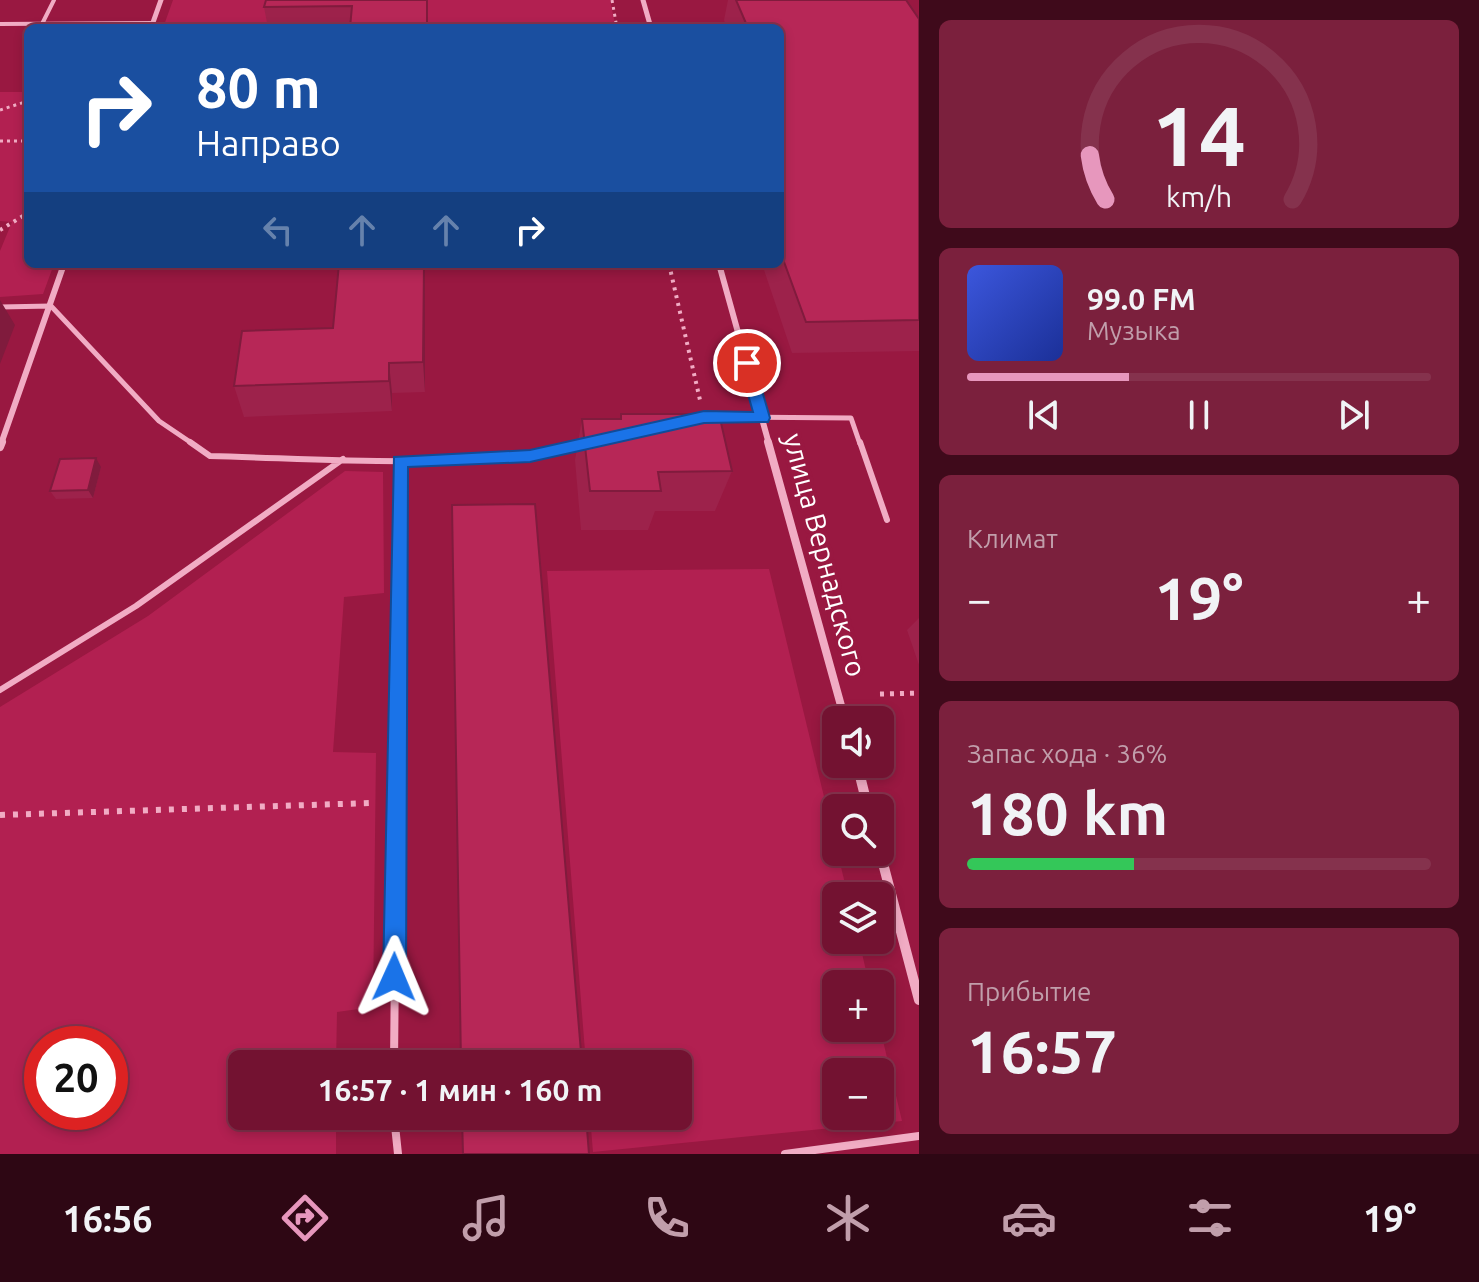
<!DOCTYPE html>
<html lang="ru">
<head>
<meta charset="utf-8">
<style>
  :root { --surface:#731231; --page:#7b203d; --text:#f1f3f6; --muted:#c19eab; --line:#85324d; --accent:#e797bd }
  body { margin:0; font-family:Ubuntu,sans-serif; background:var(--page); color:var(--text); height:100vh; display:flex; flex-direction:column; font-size:30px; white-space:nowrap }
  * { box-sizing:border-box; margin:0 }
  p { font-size:26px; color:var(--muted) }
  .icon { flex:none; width:44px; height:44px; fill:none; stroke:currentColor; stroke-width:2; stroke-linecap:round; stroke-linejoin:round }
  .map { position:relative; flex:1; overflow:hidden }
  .details { display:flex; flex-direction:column; gap:20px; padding:20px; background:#3f0a1b; width:560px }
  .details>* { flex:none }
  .banner { position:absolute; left:24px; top:24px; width:760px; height:244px; border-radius:12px; box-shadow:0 4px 12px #0003,0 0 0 2px var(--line); background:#1a4fa0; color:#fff; overflow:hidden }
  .tools { position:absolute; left:822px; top:706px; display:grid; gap:16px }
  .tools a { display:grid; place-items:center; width:72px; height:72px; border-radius:12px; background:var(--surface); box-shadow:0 4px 12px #0003,0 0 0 2px var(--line); font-size:40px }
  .speed { position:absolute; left:24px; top:1026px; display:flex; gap:16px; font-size:40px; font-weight:700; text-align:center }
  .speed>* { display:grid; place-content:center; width:104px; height:104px; border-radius:50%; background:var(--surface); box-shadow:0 4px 12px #0003,0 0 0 2px var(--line); line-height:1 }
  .speed .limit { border:12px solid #d22; background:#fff; color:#111 }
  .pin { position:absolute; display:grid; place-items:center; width:68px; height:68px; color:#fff; margin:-34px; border:4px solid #fff; border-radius:50%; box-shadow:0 2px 8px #0007 }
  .me { position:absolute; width:88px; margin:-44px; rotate:1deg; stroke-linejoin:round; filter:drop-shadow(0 0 6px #0008) }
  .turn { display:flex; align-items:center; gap:28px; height:168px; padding:0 40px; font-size:36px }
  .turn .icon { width:104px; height:104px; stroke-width:2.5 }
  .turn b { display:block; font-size:56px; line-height:68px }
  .lanes { display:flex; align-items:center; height:76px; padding:0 40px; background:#0003; justify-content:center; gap:40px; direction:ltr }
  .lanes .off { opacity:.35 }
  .big { font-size:60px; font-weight:700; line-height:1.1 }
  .details .tile { flex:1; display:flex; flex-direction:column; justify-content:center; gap:12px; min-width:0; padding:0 28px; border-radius:12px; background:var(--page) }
  .details .dial { align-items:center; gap:0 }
  .dial svg { height:208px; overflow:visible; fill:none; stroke:var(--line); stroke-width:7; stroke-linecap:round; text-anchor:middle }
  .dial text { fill:var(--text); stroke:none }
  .song { display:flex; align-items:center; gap:24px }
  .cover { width:96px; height:96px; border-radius:12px; background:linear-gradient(135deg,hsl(230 70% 55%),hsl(230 70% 35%)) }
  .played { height:8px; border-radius:4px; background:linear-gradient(90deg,var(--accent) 35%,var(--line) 35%) }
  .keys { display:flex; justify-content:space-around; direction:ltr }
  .heat { display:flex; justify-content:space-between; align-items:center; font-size:44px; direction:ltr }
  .charge { height:12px; border-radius:6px; background:linear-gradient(90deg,#34c759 36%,var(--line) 0) }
  .trip { position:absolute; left:228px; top:1050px; width:464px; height:80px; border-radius:12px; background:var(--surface); box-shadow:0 4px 12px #0003,0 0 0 2px var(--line); font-weight:700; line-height:80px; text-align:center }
  .tabs { display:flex; height:128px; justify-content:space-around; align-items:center; background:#2e0714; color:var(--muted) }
  .tabs .icon { width:56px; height:56px }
  .tabs .on { color:var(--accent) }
  .tabs b { font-size:36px; color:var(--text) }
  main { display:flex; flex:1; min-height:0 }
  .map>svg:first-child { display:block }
</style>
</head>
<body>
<main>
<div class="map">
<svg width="919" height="1154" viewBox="0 0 919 1154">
  <rect width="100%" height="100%" fill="#991841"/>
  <path fill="#b22051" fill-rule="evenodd" d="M173 0H610L616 28H163Z
    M0 92H28V264H54L43 294 0 297V251L12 222 0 221Z
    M345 471 383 472 384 593 344 597 333 752 376 753 373 1007 337 1012 336 1064H242V1116H336V1154H0V707L148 616ZM110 1044V1112H42V1044Z
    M769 569 848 896H836V940H859L869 984H836V1028H880L902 1121 593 1152 590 1116H678V1064H586L547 571ZM836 1072H880V1116H836Z"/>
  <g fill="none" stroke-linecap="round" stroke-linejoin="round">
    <path stroke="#f1acc4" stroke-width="3" stroke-dasharray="3 4" stroke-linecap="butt" d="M612 0 617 28
      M0 110 28 101
      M0 141H28"/>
    <path stroke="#f1acc4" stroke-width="4" stroke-dasharray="3 5" stroke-linecap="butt" d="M0 230 28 213
      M669 264 700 400"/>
    <path stroke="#f1acc4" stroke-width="5" stroke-dasharray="4 6" stroke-linecap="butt" d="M880 694 919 693"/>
    <path stroke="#f1acc4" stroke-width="6" stroke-dasharray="5 8" stroke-linecap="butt" d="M0 815 371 803"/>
    <path stroke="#f1acc4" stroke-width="4" d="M0 24 153 23
      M42 24 54 0"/>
    <path stroke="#f1acc4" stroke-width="5" d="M0 307 51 306 159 421 193 444
      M711 417 851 418 860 444"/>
    <path stroke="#f1acc4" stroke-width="6" d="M190 442 210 456C333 459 462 471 583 444
      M860 442 887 520
      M0 690 136 606 343 459
      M397 758 400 461"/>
    <path stroke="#f1acc4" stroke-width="8" d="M394 1064 397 756
      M394 1116 398 1154
      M785 1154 919 1136"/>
    <path stroke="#f1acc4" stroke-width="5" d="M643 0 651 28
      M151 28 161 0"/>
    <path stroke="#f1acc4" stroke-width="6" d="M719 264 769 444
      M1 444 64 264"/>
    <path stroke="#f1acc4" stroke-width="8" d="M768 442 845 720
      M0 447 2 442"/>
    <path stroke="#f1acc4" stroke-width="10" d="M857 764 868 808
      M880 852 919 1000"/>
  </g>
  <path fill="#9d224b" d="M427 0 428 28H268L264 7Z
    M728 0H906L919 19V351L792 353 762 264H780V28H727L724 20Z
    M339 264H425V392L392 393V411L244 417 234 386 333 328Z
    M621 414 732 471 715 511H655L648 530H581L575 460 582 419H620Z
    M101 467 93 498 56 499 50 491Z
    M919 618V665L907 630Z"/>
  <path fill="#801b3d" d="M424 264H425V392L423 362Z
    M0 300 15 325 0 364Z
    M389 363 392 393V411L389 381Z
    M96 458 101 467 93 498 88 490Z"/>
  <path fill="#b72757" stroke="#801b3d" stroke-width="2" d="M266 0H427V28H350L352 6 264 7Z
    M736 0H906L919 19V320L806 322 780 251V28H748Z
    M339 264H424L423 362 389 363V381L234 386 242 331 333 328Z
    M621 414H719L732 471 658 472 661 491H590L582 419H621Z
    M96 458 88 490 50 491 60 459Z
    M535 504 582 1064H461L452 505Z
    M462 1116H586L589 1154H463Z"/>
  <path fill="#1a73e8" stroke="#114b97" stroke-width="2" d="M747 357 754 363 770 418 768 422 704 423 530 462 408 467 406 977 403 985 394 989 386 985 383 977 394 457 530 450 704 411 753 412 739 363Z"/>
  <g text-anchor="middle" stroke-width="8" stroke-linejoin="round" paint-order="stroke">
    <g font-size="28" fill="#fff" stroke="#991841">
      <text transform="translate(825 555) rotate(75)" y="10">улица Вернадского</text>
    </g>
  </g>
</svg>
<div class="tools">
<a><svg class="icon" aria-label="sound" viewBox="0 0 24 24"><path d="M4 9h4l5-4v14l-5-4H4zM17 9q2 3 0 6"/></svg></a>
<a><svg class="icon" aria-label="search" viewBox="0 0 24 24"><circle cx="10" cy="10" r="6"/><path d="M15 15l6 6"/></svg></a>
<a><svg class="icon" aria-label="layers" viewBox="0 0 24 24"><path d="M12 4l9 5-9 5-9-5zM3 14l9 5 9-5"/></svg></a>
<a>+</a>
<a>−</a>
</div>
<div class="speed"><div class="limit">20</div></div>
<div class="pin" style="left:747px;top:363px;background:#d93025"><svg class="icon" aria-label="arrive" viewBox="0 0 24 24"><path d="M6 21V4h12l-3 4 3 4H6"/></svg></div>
<svg class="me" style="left:394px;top:977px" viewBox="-20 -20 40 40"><path d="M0-17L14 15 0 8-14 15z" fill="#1a73e8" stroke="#fff" stroke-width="4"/></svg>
<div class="trip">16:57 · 1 мин · 160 m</div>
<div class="banner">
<div class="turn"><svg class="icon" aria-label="right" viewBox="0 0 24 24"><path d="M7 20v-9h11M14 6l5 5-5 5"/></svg><div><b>80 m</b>Направо</div></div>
<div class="lanes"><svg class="icon off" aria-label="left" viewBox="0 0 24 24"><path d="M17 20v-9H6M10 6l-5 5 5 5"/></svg><svg class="icon off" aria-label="ahead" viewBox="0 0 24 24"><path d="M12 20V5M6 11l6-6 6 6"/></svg><svg class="icon off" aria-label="ahead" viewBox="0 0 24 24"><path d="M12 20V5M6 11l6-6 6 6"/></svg><svg class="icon" aria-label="right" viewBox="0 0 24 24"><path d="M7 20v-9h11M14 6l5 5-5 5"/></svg></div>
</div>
</div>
<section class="details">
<div class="tile dial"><svg viewBox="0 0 100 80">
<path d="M14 69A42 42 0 1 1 86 69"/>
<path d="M14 69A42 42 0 0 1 8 52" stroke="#e797bd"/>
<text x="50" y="56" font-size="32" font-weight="700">14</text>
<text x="50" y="72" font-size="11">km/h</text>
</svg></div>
<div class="tile">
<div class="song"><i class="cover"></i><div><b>99.0 FM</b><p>Музыка</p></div></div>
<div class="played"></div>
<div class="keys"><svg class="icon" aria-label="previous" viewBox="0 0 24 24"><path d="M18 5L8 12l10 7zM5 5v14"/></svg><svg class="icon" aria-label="pause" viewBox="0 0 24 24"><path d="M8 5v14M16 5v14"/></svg><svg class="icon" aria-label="next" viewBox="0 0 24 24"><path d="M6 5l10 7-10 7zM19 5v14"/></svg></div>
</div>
<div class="tile"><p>Климат</p>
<div class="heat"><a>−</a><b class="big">19°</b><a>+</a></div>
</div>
<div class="tile"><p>Запас хода · 36%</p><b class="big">180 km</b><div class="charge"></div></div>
<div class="tile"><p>Прибытие</p><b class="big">16:57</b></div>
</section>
</main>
<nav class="tabs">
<b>16:56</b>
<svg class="icon on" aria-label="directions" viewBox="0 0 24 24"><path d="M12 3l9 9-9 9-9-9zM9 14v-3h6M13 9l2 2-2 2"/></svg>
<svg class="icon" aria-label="music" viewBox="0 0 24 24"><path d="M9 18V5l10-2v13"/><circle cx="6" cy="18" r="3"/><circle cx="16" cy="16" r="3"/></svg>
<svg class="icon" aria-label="phone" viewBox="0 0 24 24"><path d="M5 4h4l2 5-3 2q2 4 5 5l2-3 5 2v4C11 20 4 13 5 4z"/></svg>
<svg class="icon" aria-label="climate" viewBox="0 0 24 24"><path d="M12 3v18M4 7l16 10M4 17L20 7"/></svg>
<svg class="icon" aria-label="car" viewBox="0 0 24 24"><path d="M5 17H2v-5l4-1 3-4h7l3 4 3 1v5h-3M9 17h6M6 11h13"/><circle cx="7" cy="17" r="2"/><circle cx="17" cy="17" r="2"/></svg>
<svg class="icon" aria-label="filters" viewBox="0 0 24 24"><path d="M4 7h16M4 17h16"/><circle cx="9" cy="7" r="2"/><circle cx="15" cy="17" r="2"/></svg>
<b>19°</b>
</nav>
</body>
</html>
